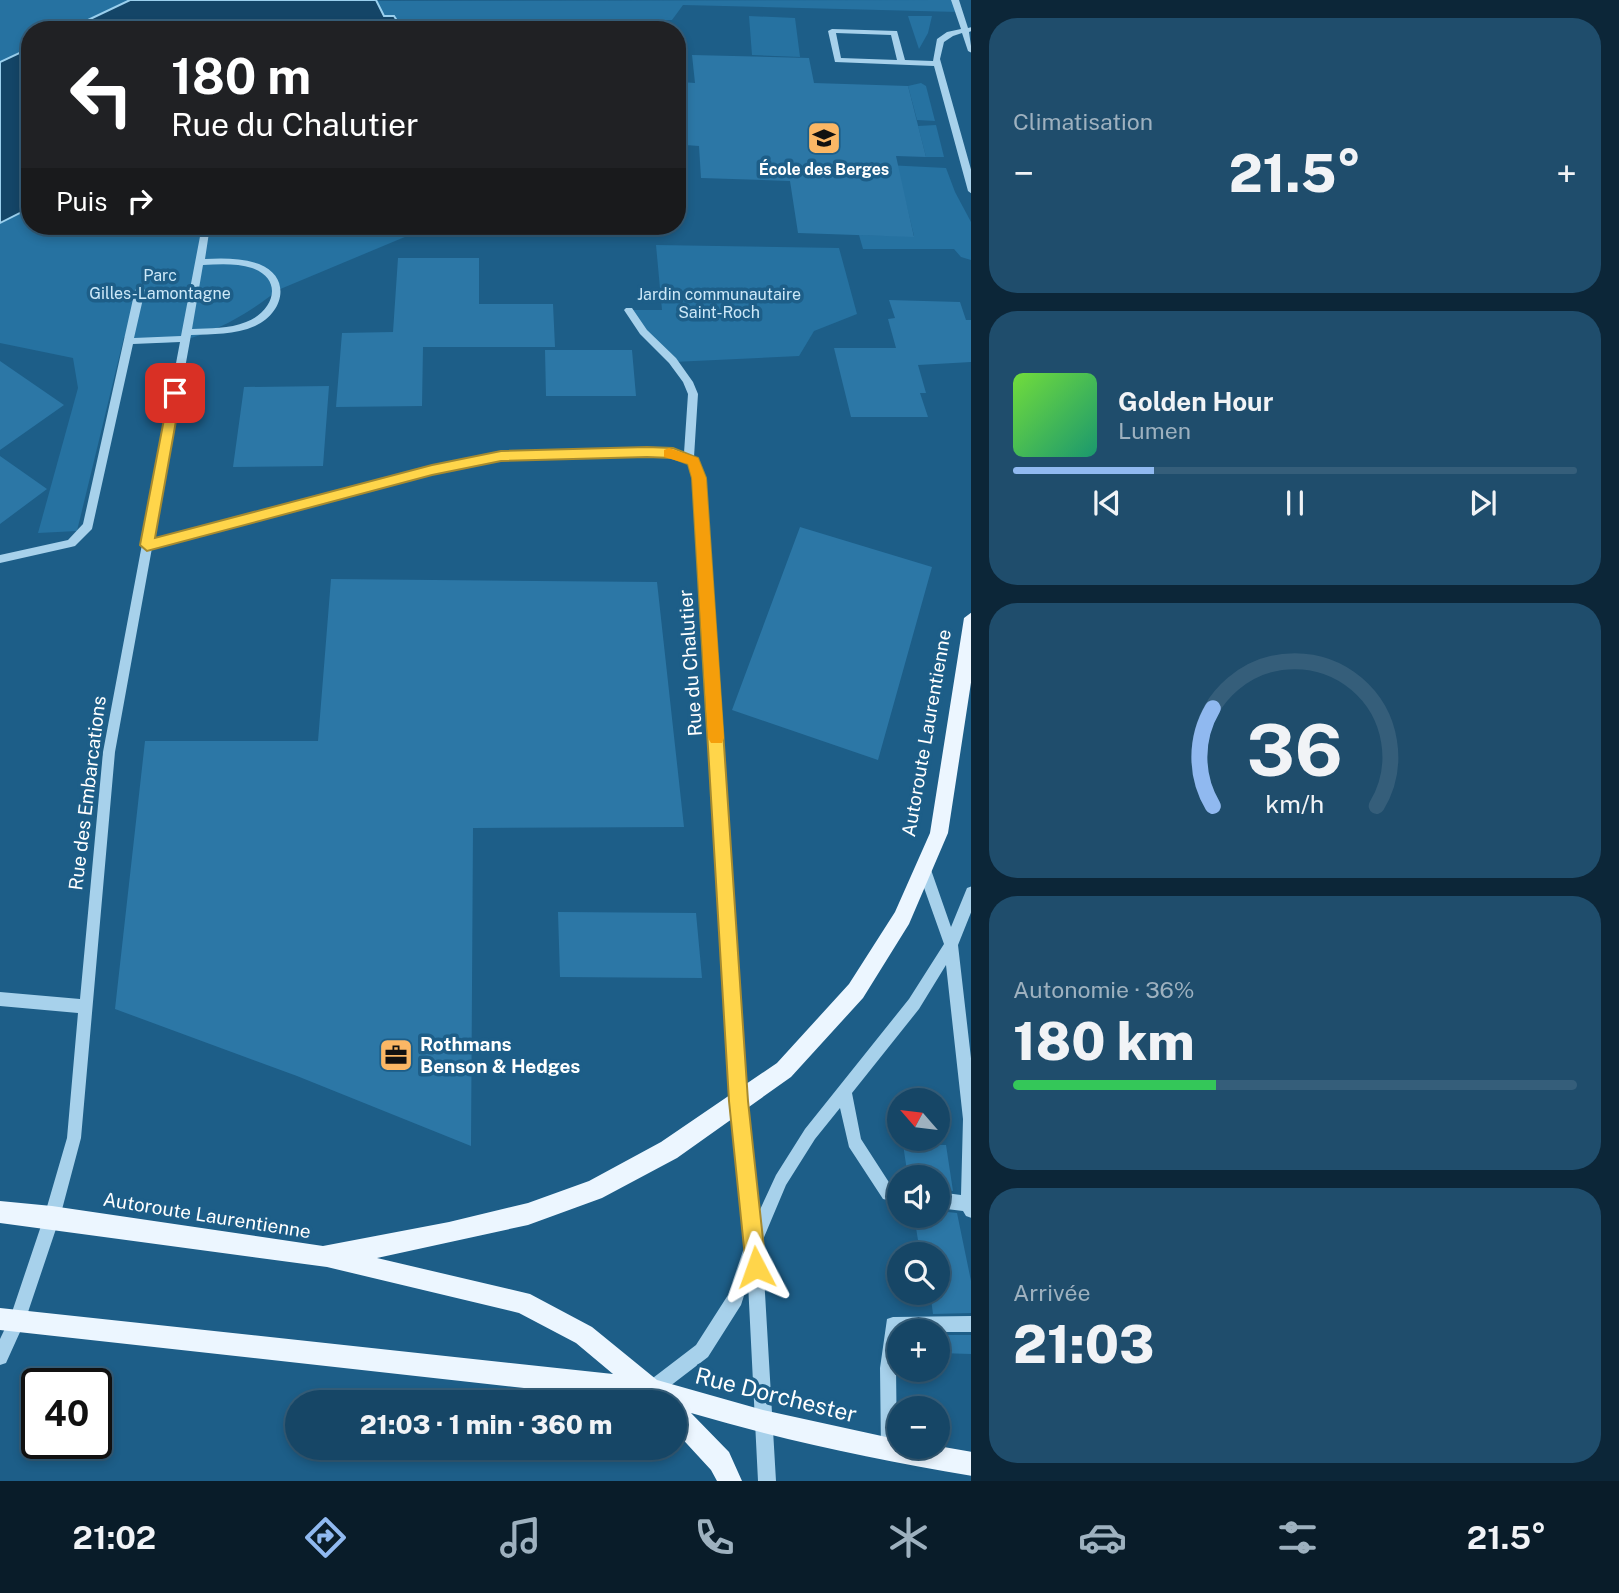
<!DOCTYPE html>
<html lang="fr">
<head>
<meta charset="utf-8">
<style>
  :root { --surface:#164666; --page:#1f4d6c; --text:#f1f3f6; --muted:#9eb1bf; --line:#355e7a; --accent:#90b9f0 }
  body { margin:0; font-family:"Public Sans",sans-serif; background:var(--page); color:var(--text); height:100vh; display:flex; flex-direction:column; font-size:26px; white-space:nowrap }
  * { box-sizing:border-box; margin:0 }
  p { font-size:23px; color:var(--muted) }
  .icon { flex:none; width:38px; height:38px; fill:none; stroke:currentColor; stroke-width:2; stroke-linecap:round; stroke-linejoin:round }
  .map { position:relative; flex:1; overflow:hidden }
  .drawer { display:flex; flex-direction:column; gap:18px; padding:18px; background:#0c2638; width:648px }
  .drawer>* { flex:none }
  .banner { position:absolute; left:21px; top:21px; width:665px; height:214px; border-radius:28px; box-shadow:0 4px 10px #0003,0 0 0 2px var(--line); background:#202124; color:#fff; overflow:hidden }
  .needle { width:46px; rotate:298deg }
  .tools { position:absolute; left:887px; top:1088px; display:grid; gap:14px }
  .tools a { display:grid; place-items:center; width:63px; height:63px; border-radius:50%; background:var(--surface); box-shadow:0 4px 10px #0003,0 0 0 2px var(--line); font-size:35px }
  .speed { position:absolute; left:21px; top:1368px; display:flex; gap:14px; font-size:35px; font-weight:700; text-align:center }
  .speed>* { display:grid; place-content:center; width:91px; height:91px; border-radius:50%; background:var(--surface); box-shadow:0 4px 10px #0003,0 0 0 2px var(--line); line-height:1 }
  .speed .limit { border:4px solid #111; border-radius:10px; background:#fff; color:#111 }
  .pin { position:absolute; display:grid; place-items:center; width:60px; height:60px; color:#fff; margin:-30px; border-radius:14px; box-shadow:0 4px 10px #0006 }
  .me { position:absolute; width:77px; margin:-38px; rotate:356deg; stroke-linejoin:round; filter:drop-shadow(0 0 5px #0008) }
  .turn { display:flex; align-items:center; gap:24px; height:147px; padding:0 35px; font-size:32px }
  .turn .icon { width:91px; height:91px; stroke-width:2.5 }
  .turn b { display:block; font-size:49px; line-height:60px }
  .then { display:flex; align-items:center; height:66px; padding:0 35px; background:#0003; gap:14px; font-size:26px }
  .big { font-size:52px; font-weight:800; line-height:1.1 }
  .drawer .widget { flex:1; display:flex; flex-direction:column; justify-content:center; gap:10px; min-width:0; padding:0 24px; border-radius:28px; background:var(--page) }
  .drawer .dial { align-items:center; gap:0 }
  .dial svg { height:182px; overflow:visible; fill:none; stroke:var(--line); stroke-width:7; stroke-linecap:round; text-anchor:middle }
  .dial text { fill:var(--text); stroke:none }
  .song { display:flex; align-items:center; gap:21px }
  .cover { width:84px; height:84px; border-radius:10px; background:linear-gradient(135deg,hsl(100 70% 55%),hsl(160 70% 35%)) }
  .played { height:7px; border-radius:4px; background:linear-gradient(90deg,var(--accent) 25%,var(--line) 25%) }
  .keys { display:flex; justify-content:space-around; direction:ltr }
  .heat { display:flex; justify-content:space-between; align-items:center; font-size:38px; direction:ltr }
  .charge { height:10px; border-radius:5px; background:linear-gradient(90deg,#34c759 36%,var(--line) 0) }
  .trip { position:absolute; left:285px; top:1390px; width:402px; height:70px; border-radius:35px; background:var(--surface); box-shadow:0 4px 10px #0003,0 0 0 2px var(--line); font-weight:800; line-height:70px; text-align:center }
  .tabs { display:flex; height:112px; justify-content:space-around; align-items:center; background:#091c29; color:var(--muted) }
  .tabs .icon { width:49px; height:49px }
  .tabs .on { color:var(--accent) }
  .tabs b { font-size:32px; color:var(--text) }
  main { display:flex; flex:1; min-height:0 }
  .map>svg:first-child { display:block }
</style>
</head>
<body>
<main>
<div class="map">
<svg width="972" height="1481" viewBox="0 0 972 1481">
  <rect width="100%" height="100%" fill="#1d5e88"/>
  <path fill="#2672a1" d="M0 0H130L67 30H30V48L0 62Z
    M955 0 959 12 683 5 672 20H650L637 30H403L394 16H384L376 1Z
    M749 16 795 18 800 57 752 55Z
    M908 16H932L928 33 919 49Z
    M921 83 926 86 935 121 917 120 908 86Z
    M936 125 944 157H926L918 126Z
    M847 163 946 168 955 192 971 222V260L961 257 954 249H863L859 235 914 236 904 195Z
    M30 208V226H431L278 290C247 315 202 341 162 343 150 343 136 339 124 337L77 531 38 533 78 388 73 358 0 343V223Z
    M656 245 839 248 857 314 814 331 799 356 673 362 629 310H662Z"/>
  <path fill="#144567" stroke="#9acfed" stroke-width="2" d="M130 0H376L384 16H394L403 30H366L359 26 353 30H67Z
    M30 48V208L0 223V62Z"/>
  <path fill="#2c77a6" d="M692 55 809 58 814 83 908 86 926 157 896 156 914 237 798 233 790 181 701 178 699 146 685 145 684 142H677V86H681V82L695 83Z
    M398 258H479V304H553L555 347H423L422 406 336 407 342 333 393 332Z
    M889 300 960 302 966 320H971V362L918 365 926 393H920L928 417H851L834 348H896L888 319 895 318Z
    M545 350H632L636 396H546Z
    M0 361 64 405 0 450Z
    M329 386 323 466 233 467 244 387Z
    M0 456 47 489 0 524Z
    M800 527 932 567 878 760 732 710Z
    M331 579 657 582 684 827 473 828 471 1146 297 1076 115 1009 145 741H318Z
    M558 912 696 913 702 978 560 977Z
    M903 1144 946 1145 953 1191 938 1189V1178H908Z
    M938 1211 957 1213 971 1281V1313L933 1314 931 1299H920L919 1293H938V1255H913V1251L920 1252 914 1216H938Z
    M938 1335H971V1354L939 1353Z"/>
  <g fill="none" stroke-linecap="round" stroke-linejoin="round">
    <path fill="#a7d1eb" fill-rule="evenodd" d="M951 0H959L968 28 972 27V31L969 32 972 53 968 51 962 33 953 36 944 42 940 59 972 173V194L968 191 934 66 835 62 828 31 832 29 897 31 905 60 933 61 937 39 947 32 961 29ZM836 33 891 35 897 60 841 58Z
      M202 226H210L205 259C223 258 242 258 259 264 292 277 284 313 255 326 235 335 212 334 191 335L154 539 407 472 501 452 647 448 673 449 684 453 688 394 683 382 669 363 640 334 624 310 626 308H632L647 330 676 358 693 382 698 394 694 457 699 461 704 479 745 1100 758 1214 776 1175 805 1129 909 999 944 944 917 868 919 864 924 862 929 864 951 927 967 888 972 886V910L958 945 972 1067V1218L966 1216 963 1211 938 1208V1192L961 1195 963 1119 946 965 919 1009 852 1093 861 1139 892 1187H900V1203L883 1199 849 1147 840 1108 815 1139 786 1185 762 1242 776 1481H758L748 1283 741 1305 708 1357 657 1396 651 1398 645 1396 643 1390 645 1384 696 1345 728 1295 746 1242 731 1100 694 479 689 463 672 457 501 460 407 480 152 548 115 752 81 1138 60 1217 25 1321 6 1363 0 1365V1339L10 1318 44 1217 67 1138 78 1013 0 1006V992L80 999 103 752 180 342 133 344 92 529 75 546 71 547 0 563V555L68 540 83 524 135 290 140 287 145 290 134 338 181 336ZM203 265C219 264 237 263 252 268 285 280 273 312 246 322 229 329 210 328 192 329Z
      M972 1316V1332H900L896 1368 897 1450 895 1456 889 1458 883 1456 881 1450 880 1368 887 1319 893 1317Z"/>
    <path fill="#ecf6ff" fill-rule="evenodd" d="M972 612V676L948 833 909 924 863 998 791 1077 677 1158 602 1198 528 1225 377 1258 530 1294 592 1327 657 1380 763 1410 900 1440V1447L938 1446 972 1452V1476C877 1460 783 1440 691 1413L729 1452 742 1481H717L711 1470 676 1432V1402H651L0 1330V1308L613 1374 576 1343 519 1313 327 1267 0 1223V1201L52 1206 323 1246 449 1222 528 1203 589 1181 661 1142 777 1063 849 984 895 912 930 833 964 618Z"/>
  </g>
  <path fill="#ffd54a" stroke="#a68a30" stroke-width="2" d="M175 388 181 393 155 538 432 465 501 451 647 447 673 448 698 458 706 478 748 1101 766 1267 763 1275 756 1278 749 1275 746 1267 729 1101 692 478 688 464 672 458 647 457 501 461 432 475 147 551 140 545 169 393Z"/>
  <path fill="#f59e0b" d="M669 448 698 458 706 478 724 738 722 743H711L708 738 692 478 688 464 664 457V450Z"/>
  <defs>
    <g id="school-square" transform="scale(1.75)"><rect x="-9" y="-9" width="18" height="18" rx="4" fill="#fbb765" stroke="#1d5e88"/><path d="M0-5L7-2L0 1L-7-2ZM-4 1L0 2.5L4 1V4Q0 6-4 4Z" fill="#111"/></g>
    <g id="office-square" transform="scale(1.75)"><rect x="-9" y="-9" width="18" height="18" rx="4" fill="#fbb765" stroke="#1d5e88"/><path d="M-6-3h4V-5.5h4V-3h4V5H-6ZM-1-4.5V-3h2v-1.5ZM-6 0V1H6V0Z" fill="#111"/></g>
  </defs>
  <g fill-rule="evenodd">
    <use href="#school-square" x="824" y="138"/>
    <use href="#office-square" x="396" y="1055"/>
  </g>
  <g text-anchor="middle" stroke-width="7" stroke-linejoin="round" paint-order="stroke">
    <g font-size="16" font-weight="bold" fill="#fff" stroke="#1d5e88">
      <text x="824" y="175">École des Berges</text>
    </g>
    <g font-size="16" fill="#cce8f8" stroke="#1d5e88">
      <text x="160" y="281">Parc<tspan x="160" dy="18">Gilles-Lamontagne</tspan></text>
      <text x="719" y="300">Jardin communautaire<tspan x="719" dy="18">Saint-Roch</tspan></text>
    </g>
    <g font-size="19" fill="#fff" stroke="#1d5e88">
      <text transform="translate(690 663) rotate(-94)" y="7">Rue du Chalutier</text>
      <text transform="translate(926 733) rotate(-80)" y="7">Autoroute Laurentienne</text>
      <text transform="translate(87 793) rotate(-83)" y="7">Rue des Embarcations</text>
      <text transform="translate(207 1215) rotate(9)" y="7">Autoroute Laurentienne</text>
    </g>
    <g font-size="19" font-weight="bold" fill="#fff" stroke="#1d5e88" text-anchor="start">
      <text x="420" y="1051">Rothmans<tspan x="420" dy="22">Benson &amp; Hedges</tspan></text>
    </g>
    <g font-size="23" fill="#fff" stroke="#1d5e88">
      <text transform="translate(776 1395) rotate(14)" y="8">Rue Dorchester</text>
    </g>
  </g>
</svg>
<div class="tools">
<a><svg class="needle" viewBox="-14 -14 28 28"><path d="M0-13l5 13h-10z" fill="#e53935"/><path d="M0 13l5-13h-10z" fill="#9eb1bf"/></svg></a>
<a><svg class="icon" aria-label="sound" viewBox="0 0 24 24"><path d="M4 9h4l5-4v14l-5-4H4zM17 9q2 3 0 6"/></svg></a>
<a><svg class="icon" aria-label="search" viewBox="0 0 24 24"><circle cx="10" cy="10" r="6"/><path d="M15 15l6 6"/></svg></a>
<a>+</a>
<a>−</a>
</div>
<div class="speed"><div class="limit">40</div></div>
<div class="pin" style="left:175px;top:393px;background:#d93025"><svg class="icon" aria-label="arrive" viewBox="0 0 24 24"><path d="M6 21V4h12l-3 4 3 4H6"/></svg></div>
<svg class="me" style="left:756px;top:1267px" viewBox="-20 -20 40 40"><path d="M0-17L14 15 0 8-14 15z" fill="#ffd54a" stroke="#fff" stroke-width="4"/></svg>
<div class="trip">21:03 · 1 min · 360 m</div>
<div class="banner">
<div class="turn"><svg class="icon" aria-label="left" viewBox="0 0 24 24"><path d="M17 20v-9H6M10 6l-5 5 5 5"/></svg><div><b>180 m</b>Rue du Chalutier</div></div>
<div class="then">Puis<svg class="icon" aria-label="right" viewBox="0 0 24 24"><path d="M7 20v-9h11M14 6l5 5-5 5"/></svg></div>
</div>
</div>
<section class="drawer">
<div class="widget"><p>Climatisation</p>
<div class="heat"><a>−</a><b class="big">21.5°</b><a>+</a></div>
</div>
<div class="widget">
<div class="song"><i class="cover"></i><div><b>Golden Hour</b><p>Lumen</p></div></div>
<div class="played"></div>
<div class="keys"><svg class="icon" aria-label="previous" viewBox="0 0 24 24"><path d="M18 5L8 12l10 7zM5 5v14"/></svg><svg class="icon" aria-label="pause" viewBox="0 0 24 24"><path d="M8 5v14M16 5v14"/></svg><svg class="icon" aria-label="next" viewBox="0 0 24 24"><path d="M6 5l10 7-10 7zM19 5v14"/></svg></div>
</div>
<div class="widget dial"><svg viewBox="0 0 100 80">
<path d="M14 69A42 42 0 1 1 86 69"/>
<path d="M14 69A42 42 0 0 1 14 26" stroke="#90b9f0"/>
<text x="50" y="56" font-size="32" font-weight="700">36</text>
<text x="50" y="72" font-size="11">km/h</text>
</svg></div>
<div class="widget"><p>Autonomie · 36%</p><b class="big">180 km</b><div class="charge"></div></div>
<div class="widget"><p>Arrivée</p><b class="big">21:03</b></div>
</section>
</main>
<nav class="tabs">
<b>21:02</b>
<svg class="icon on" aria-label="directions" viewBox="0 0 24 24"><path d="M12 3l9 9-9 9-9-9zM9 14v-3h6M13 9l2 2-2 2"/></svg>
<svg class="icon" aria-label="music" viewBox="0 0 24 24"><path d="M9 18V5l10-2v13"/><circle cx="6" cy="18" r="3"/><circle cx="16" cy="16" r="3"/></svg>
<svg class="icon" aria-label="phone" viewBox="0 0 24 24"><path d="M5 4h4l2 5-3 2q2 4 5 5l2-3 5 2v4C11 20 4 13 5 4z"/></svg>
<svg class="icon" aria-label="climate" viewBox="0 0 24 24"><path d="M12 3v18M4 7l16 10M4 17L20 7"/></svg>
<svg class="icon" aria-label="car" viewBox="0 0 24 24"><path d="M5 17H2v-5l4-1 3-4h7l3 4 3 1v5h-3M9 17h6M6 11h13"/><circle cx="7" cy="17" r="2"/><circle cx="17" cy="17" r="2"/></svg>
<svg class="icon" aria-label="filters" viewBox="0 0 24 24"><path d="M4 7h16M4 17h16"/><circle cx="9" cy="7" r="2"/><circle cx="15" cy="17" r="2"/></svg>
<b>21.5°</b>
</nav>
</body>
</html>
